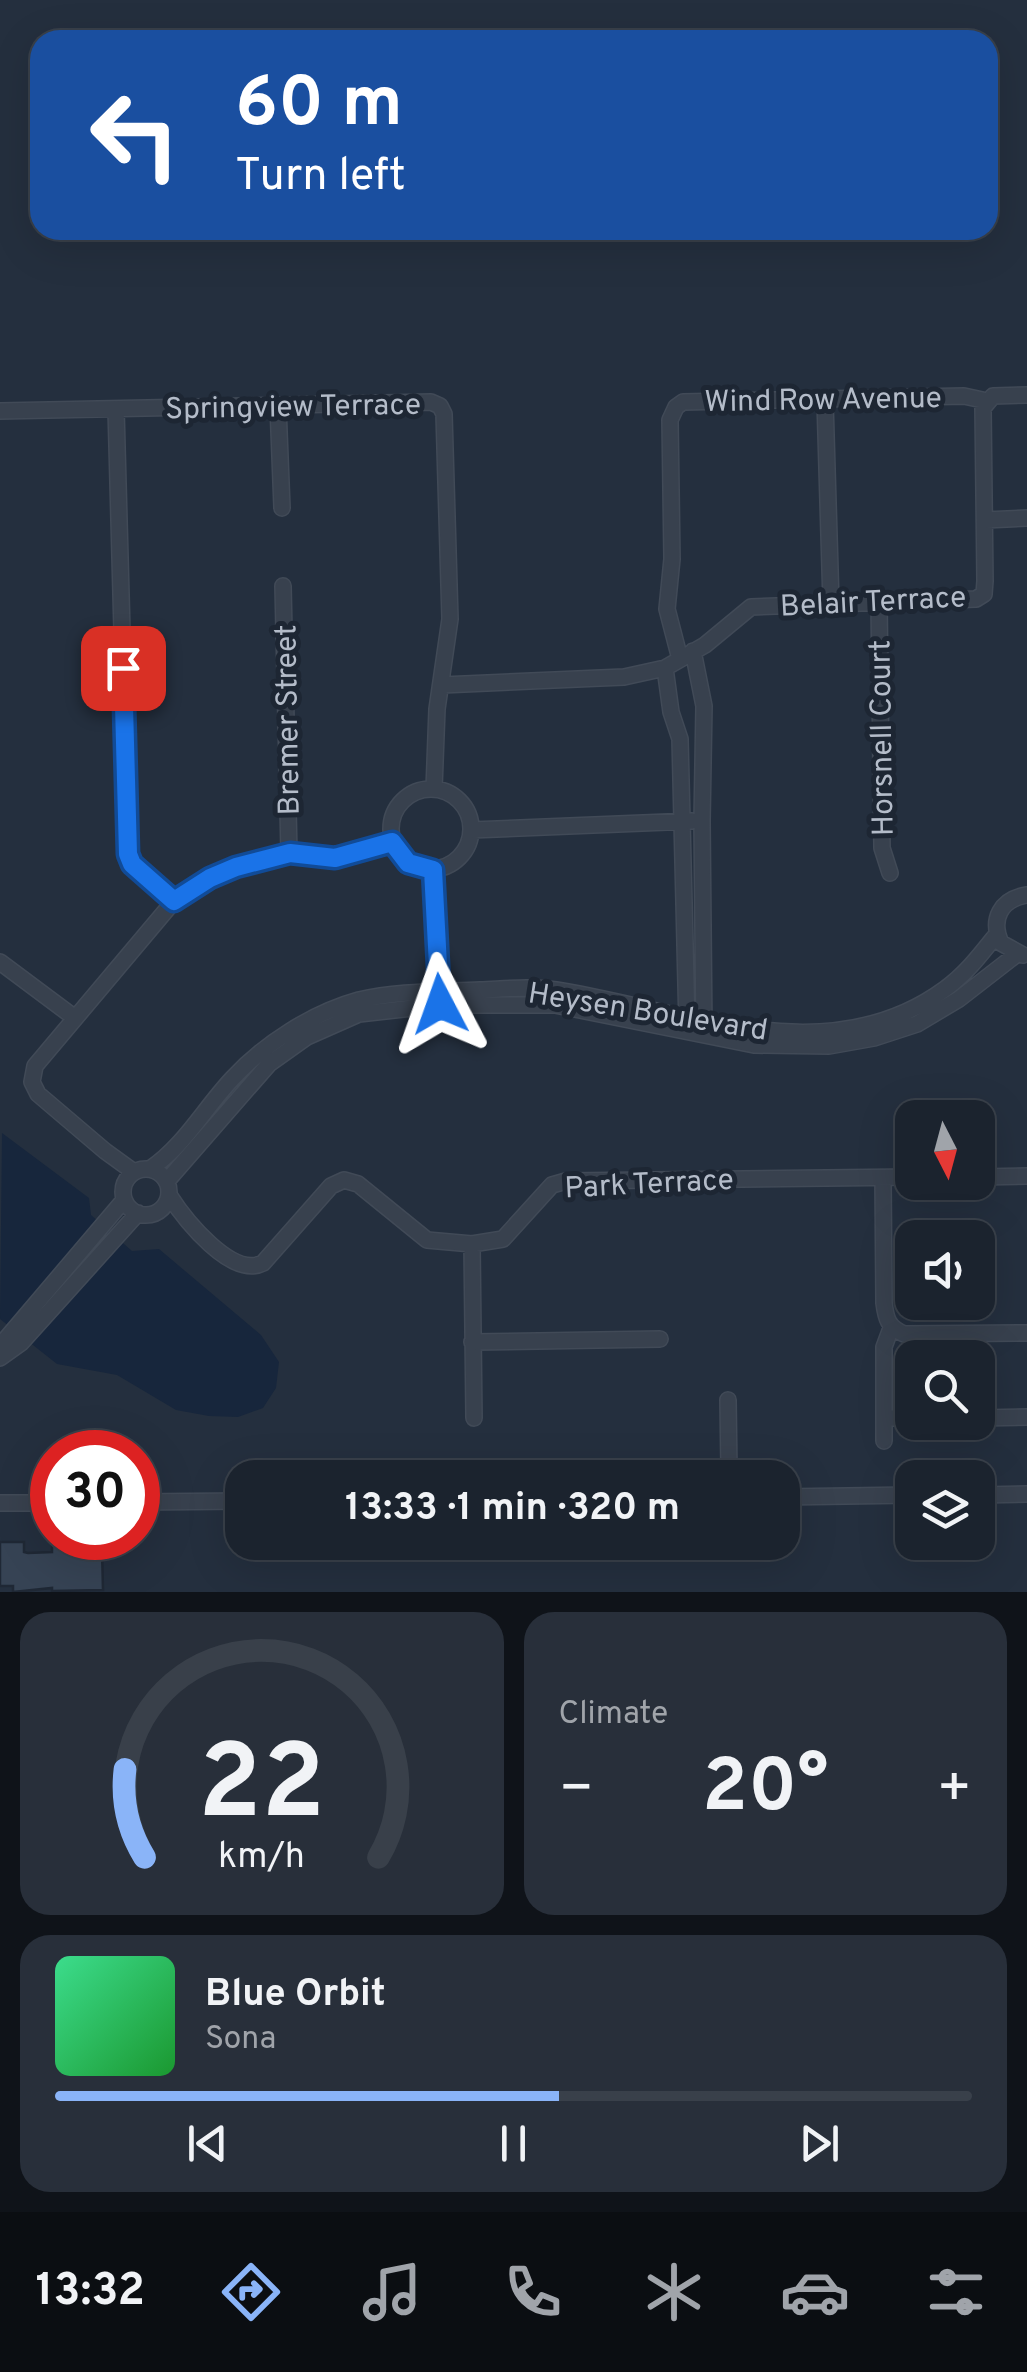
<!DOCTYPE html>
<html lang="en">
<head>
<meta charset="utf-8">
<style>
  :root { --surface:#1b232e; --page:#282f3a; --text:#f1f3f6; --muted:#a0a4aa; --line:#39404a; --accent:#8ab4f8 }
  body { margin:0; font-family:Overpass,sans-serif; background:var(--page); color:var(--text); height:100vh; display:flex; flex-direction:column; font-size:38px; white-space:nowrap }
  * { box-sizing:border-box; margin:0 }
  p { font-size:32px; color:var(--muted) }
  .icon { flex:none; width:55px; height:55px; fill:none; stroke:currentColor; stroke-width:2; stroke-linecap:round; stroke-linejoin:round }
  .map { position:relative; height:1592px; overflow:hidden }
  .drawer { display:flex; flex-direction:column; gap:20px; padding:20px; background:#0f1319; flex:1 }
  .drawer>* { flex:none }
  .top-card { position:absolute; left:30px; top:30px; width:968px; height:210px; border-radius:30px; box-shadow:0 10px 40px #0002,0 0 0 2px var(--line); background:#1a4fa0; color:#fff; overflow:hidden }
  .needle { width:65px; rotate:174deg }
  .tools { position:absolute; left:895px; top:1100px; display:grid; gap:20px }
  .tools a { display:grid; place-items:center; width:100px; height:100px; border-radius:20px; background:var(--surface); box-shadow:0 10px 40px #0002,0 0 0 2px var(--line); font-size:50px }
  .speed { position:absolute; left:30px; top:1430px; display:flex; gap:20px; font-size:50px; font-weight:700; text-align:center }
  .speed>* { display:grid; place-content:center; width:130px; height:130px; border-radius:50%; background:var(--surface); box-shadow:0 10px 40px #0002,0 0 0 2px var(--line); line-height:1 }
  .speed .limit { border:15px solid #d22; background:#fff; color:#111 }
  .pin { position:absolute; display:grid; place-items:center; width:85px; height:85px; color:#fff; margin:-42px; border-radius:20px; box-shadow:0 5px 15px #0006 }
  .me { position:absolute; width:110px; margin:-55px; rotate:356deg; stroke-linejoin:round; filter:drop-shadow(0 0 8px #0008) }
  .turn { display:flex; align-items:center; gap:35px; height:210px; padding:0 40px; font-size:45px }
  .turn .icon { width:130px; height:130px; stroke-width:2.5 }
  .turn b { display:block; font-size:70px; line-height:85px }
  .big { font-size:75px; font-weight:700; line-height:1.1 }
  .drawer .card { flex:1; display:flex; flex-direction:column; justify-content:center; gap:15px; min-width:0; padding:0 35px; border-radius:30px; background:var(--page) }
  .drawer .dial { align-items:center; gap:0 }
  .dial svg { height:260px; overflow:visible; fill:none; stroke:var(--line); stroke-width:7; stroke-linecap:round; text-anchor:middle }
  .dial text { fill:var(--text); stroke:none }
  .song { display:flex; align-items:center; gap:30px }
  .cover { width:120px; height:120px; border-radius:15px; background:linear-gradient(135deg,hsl(150 70% 55%),hsl(130 70% 35%)) }
  .played { height:10px; border-radius:5px; background:linear-gradient(90deg,var(--accent) 55%,var(--line) 55%) }
  .keys { display:flex; justify-content:space-around; direction:ltr }
  .heat { display:flex; justify-content:space-between; align-items:center; font-size:55px; direction:ltr }
  .drawer .tiles { flex:1; display:grid; gap:20px; grid-template-columns:1fr 1fr }
  .card:last-child { grid-column:span 2 }
  .trip { position:absolute; left:225px; top:1460px; width:575px; height:100px; border-radius:30px; background:var(--surface); box-shadow:0 10px 40px #0002,0 0 0 2px var(--line); font-weight:700; line-height:100px; text-align:center }
  .tabs { display:flex; height:160px; justify-content:space-around; align-items:center; background:#0b0e12; color:var(--muted) }
  .tabs .icon { width:70px; height:70px }
  .tabs .on { color:var(--accent) }
  .tabs b { font-size:45px; color:var(--text) }
  .map>svg:first-child { display:block }
</style>
</head>
<body>
<div class="map">
<svg width="1027" height="1592" viewBox="0 0 1027 1592">
  <rect width="100%" height="100%" fill="#242f3e"/>
  <path fill="#17263c" d="M2 1133 89 1198 91 1215 132 1251 159 1249 261 1335 279 1362 276 1388 263 1408 238 1417 209 1416 176 1410 117 1375 57 1364 0 1319Z"/>
  <path fill="#364354" stroke="#1f2835" stroke-width="2.5" d="M0 1542H24V1552L28 1553 52 1552V1546L65 1545V1549H102L103 1590 52 1591V1588L13 1592V1586H0Z"/>
  <g fill="none" stroke-linecap="round" stroke-linejoin="round">
    <g stroke="#414a57" stroke-width="18">
      <path id="minor" d="M825 401 831 603
        M278 406 282 508
        M116 409 128 854 132 864 173 901
        M0 411 431 402 440 406 444 414 450 619 437 709 434 789
        M985 520 1027 518
        M283 586 289 853
        M879 602 882 848 890 873
        M693 651 704 706 702 821 704 1030
        M680 659 667 609 672 559 670 420 676 407 683 402 964 396 987 401
        M665 668 671 712 680 739 687 1026
        M442 685 624 677 665 668 705 645 751 607 976 599 984 594 985 581 983 408 993 396 1027 395
        M391 829a40 40 0 1 1 80 0a40 40 0 1 1-80 0Z
        M471 830 692 821
        M433 870 440 1001
        M1023 955 1001 943C990 919 1001 899 1027 895
        M0 962 75 1018
        M123 1192a23 23 0 1 1 46 0a23 23 0 1 1-46 0Z
        M150 1169C184 1146 204 1109 232 1079 264 1044 312 1013 359 1000 398 991 441 992 480 990 505 989 531 986 556 990 683 1010 828 1075 945 989 966 974 981 954 997 934
        M134 1172 105 1151 38 1094 32 1082 35 1066 179 895 236 867 289 853 335 858 392 842
        M978 1177 1027 1176
        M883 1178 884 1303C886 1319 888 1327 904 1334L1027 1333
        M167 1181 269 1064 307 1037 359 1014 440 1005H555L754 1045 829 1046 874 1038 917 1024 959 999 1017 954
        M169 1195C185 1220 232 1279 263 1263L331 1186 344 1180 358 1184 427 1240 472 1244 503 1239 552 1185 566 1181 912 1177
        M472 1244 474 1418
        M472 1342 660 1339
        M0 1346 124 1200
        M0 1358 21 1343 138 1213
        M728 1400 729 1470
        M884 1418H912
        M978 1418 1027 1417
        M884 1441V1347L891 1328
        M978 1495 1027 1494
        M782 1497 912 1495
        M138 1502 242 1501
        M0 1503H52"/>
    </g>
    <use href="#minor" stroke="#38414e" stroke-width="15"/>
  </g>
  <g fill="none" stroke-linecap="round" stroke-linejoin="round">
    <g stroke="#114b97" stroke-width="25">
      <path id="route" d="M123 668 128 854 132 864 174 901 210 878 236 867 290 853 335 858 392 842 408 863 433 870 440 1004"/>
    </g>
    <use href="#route" stroke="#1a73e8" stroke-width="18"/>
  </g>
  <g text-anchor="middle" stroke-width="10" stroke-linejoin="round" paint-order="stroke">
    <g font-size="30" fill="#b4bcc9" stroke="#1d2633">
      <text transform="translate(823 399) rotate(-1)" y="10">Wind Row Avenue</text>
      <text transform="translate(293 406) rotate(-1)" y="10">Springview Terrace</text>
      <text transform="translate(873 601) rotate(-3)" y="10">Belair Terrace</text>
      <text transform="translate(287 720) rotate(-91)" y="10">Bremer Street</text>
      <text transform="translate(881 738) rotate(-91)" y="10">Horsnell Court</text>
      <text transform="translate(648 1011) rotate(9)" y="10">Heysen Boulevard</text>
      <text transform="translate(649 1183) rotate(-3)" y="10">Park Terrace</text>
    </g>
  </g>
</svg>
<div class="tools">
<a><svg class="needle" viewBox="-14 -14 28 28"><path d="M0-13l5 13h-10z" fill="#e53935"/><path d="M0 13l5-13h-10z" fill="#a0a4aa"/></svg></a>
<a><svg class="icon" aria-label="sound" viewBox="0 0 24 24"><path d="M4 9h4l5-4v14l-5-4H4zM17 9q2 3 0 6"/></svg></a>
<a><svg class="icon" aria-label="search" viewBox="0 0 24 24"><circle cx="10" cy="10" r="6"/><path d="M15 15l6 6"/></svg></a>
<a><svg class="icon" aria-label="layers" viewBox="0 0 24 24"><path d="M12 4l9 5-9 5-9-5zM3 14l9 5 9-5"/></svg></a>
</div>
<div class="speed"><div class="limit">30</div></div>
<div class="pin" style="left:123px;top:668px;background:#d93025"><svg class="icon" aria-label="arrive" viewBox="0 0 24 24"><path d="M6 21V4h12l-3 4 3 4H6"/></svg></div>
<svg class="me" style="left:440px;top:1004px" viewBox="-20 -20 40 40"><path d="M0-17L14 15 0 8-14 15z" fill="#1a73e8" stroke="#fff" stroke-width="4"/></svg>
<div class="trip">13:33 · 1 min · 320 m</div>
<div class="top-card">
<div class="turn"><svg class="icon" aria-label="left" viewBox="0 0 24 24"><path d="M17 20v-9H6M10 6l-5 5 5 5"/></svg><div><b>60 m</b>Turn left</div></div>
</div>
</div>
<section class="drawer">
<div class="tiles">
<div class="card dial"><svg viewBox="0 0 100 80">
<path d="M14 69A42 42 0 1 1 86 69"/>
<path d="M14 69A42 42 0 0 1 8 42" stroke="#8ab4f8"/>
<text x="50" y="56" font-size="32" font-weight="700">22</text>
<text x="50" y="72" font-size="11">km/h</text>
</svg></div>
<div class="card"><p>Climate</p>
<div class="heat"><a>−</a><b class="big">20°</b><a>+</a></div>
</div>
<div class="card">
<div class="song"><i class="cover"></i><div><b>Blue Orbit</b><p>Sona</p></div></div>
<div class="played"></div>
<div class="keys"><svg class="icon" aria-label="previous" viewBox="0 0 24 24"><path d="M18 5L8 12l10 7zM5 5v14"/></svg><svg class="icon" aria-label="pause" viewBox="0 0 24 24"><path d="M8 5v14M16 5v14"/></svg><svg class="icon" aria-label="next" viewBox="0 0 24 24"><path d="M6 5l10 7-10 7zM19 5v14"/></svg></div>
</div>
</div>
</section>
<nav class="tabs">
<b>13:32</b>
<svg class="icon on" aria-label="directions" viewBox="0 0 24 24"><path d="M12 3l9 9-9 9-9-9zM9 14v-3h6M13 9l2 2-2 2"/></svg>
<svg class="icon" aria-label="music" viewBox="0 0 24 24"><path d="M9 18V5l10-2v13"/><circle cx="6" cy="18" r="3"/><circle cx="16" cy="16" r="3"/></svg>
<svg class="icon" aria-label="phone" viewBox="0 0 24 24"><path d="M5 4h4l2 5-3 2q2 4 5 5l2-3 5 2v4C11 20 4 13 5 4z"/></svg>
<svg class="icon" aria-label="climate" viewBox="0 0 24 24"><path d="M12 3v18M4 7l16 10M4 17L20 7"/></svg>
<svg class="icon" aria-label="car" viewBox="0 0 24 24"><path d="M5 17H2v-5l4-1 3-4h7l3 4 3 1v5h-3M9 17h6M6 11h13"/><circle cx="7" cy="17" r="2"/><circle cx="17" cy="17" r="2"/></svg>
<svg class="icon" aria-label="filters" viewBox="0 0 24 24"><path d="M4 7h16M4 17h16"/><circle cx="9" cy="7" r="2"/><circle cx="15" cy="17" r="2"/></svg>
</nav>
</body>
</html>
